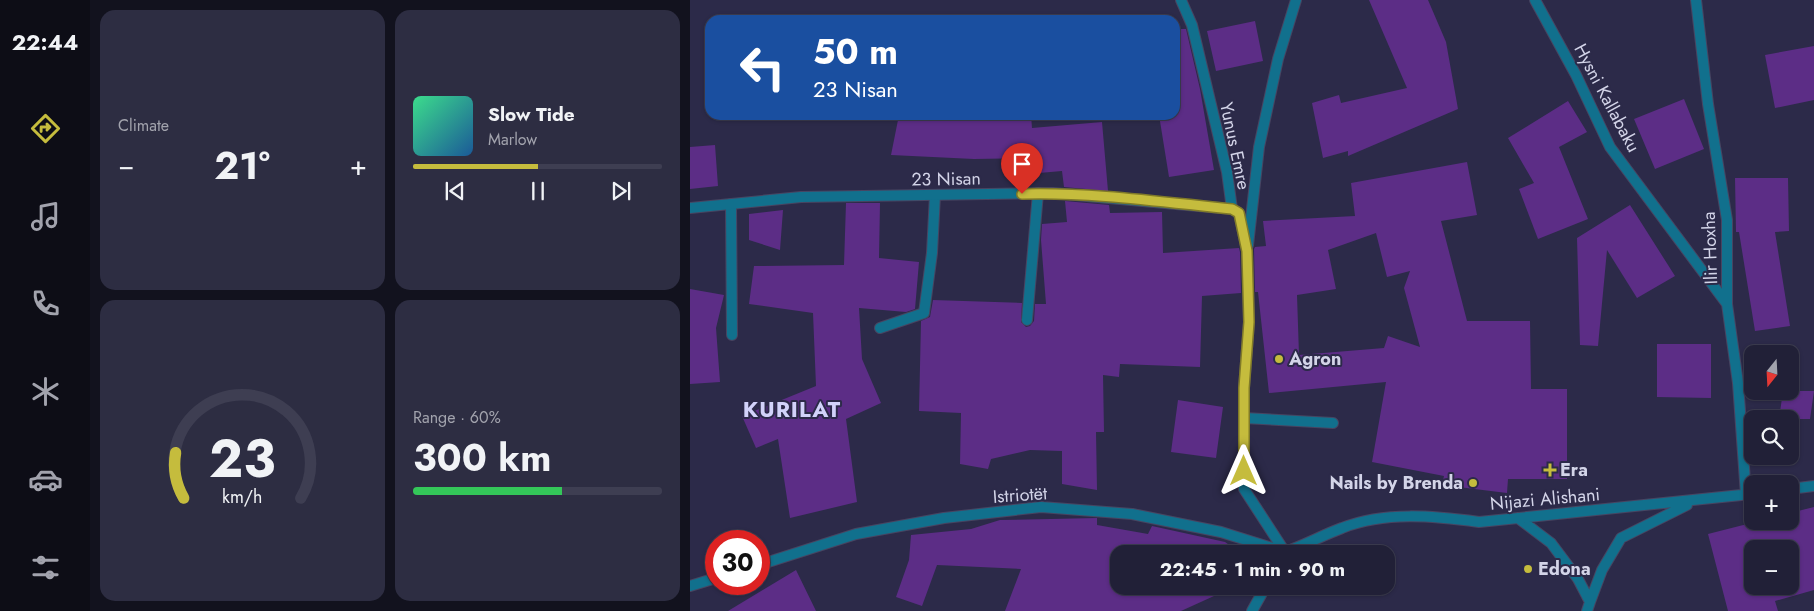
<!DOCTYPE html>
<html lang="en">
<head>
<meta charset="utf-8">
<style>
  :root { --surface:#212037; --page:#2d2d42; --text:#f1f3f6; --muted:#a2a3ad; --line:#3e3e52; --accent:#c5bc3d }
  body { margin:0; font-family:Jost,sans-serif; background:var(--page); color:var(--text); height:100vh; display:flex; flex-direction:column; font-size:19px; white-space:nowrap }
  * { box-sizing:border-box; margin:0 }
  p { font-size:16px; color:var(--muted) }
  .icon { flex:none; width:28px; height:28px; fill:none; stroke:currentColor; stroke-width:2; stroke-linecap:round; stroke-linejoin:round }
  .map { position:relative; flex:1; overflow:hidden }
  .panel { display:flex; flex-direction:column; gap:10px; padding:10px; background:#12121e; width:600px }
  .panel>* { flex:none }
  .banner { position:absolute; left:15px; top:15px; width:475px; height:105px; border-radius:15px; box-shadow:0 1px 4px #0004,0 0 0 1px var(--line); background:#1a4fa0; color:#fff; overflow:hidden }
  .needle { width:32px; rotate:198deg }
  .fabs { position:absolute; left:1054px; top:345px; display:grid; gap:10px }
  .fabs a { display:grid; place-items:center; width:55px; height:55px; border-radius:10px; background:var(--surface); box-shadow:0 1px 4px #0004,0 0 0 1px var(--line); font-size:25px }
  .speed { position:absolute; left:15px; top:530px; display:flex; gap:10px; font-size:25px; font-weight:700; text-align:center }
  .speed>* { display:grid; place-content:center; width:65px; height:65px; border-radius:50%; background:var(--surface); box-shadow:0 1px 4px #0004,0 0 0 1px var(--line); line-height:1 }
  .speed .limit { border:8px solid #d22; background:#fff; color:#111 }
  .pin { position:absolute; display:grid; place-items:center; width:42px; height:42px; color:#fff; margin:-51px -21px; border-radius:50% 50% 50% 0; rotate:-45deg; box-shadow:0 0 5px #0007 }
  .pin .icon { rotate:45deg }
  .me { position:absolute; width:55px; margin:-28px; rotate:0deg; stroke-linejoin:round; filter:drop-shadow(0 0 4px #0008) }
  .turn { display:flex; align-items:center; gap:18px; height:105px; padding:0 25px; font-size:22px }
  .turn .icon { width:65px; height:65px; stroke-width:2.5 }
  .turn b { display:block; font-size:35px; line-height:42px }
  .big { font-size:38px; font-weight:700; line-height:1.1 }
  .panel .card { flex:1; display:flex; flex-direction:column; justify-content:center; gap:8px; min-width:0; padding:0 18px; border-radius:15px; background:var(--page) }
  .panel .dial { align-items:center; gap:0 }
  .dial svg { height:130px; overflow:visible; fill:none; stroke:var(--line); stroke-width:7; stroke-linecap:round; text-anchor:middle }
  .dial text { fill:var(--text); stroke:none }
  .song { display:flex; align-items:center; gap:15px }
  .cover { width:60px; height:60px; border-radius:8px; background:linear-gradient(135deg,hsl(150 70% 55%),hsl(210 70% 35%)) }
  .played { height:5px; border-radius:2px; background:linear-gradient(90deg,var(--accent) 50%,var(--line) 50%) }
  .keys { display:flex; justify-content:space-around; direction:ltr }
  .heat { display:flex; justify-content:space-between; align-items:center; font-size:28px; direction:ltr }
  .charge { height:8px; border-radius:4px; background:linear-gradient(90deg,#34c759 60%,var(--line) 0) }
  .panel .tiles { flex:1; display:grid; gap:10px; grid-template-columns:repeat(2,1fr) }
  .trip { position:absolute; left:420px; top:545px; width:285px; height:50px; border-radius:15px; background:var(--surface); box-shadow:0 1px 4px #0004,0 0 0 1px var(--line); font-weight:700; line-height:50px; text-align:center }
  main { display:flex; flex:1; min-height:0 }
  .tabs { display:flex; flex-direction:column; width:90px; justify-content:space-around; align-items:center; background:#0d0d16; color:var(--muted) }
  .tabs .icon { width:35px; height:35px }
  .tabs .on { color:var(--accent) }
  .tabs b { font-size:22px; color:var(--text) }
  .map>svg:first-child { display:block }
</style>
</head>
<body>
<main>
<nav class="tabs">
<b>22:44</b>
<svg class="icon on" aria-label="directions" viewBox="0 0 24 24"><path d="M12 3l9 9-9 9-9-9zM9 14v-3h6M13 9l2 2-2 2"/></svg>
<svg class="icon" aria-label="music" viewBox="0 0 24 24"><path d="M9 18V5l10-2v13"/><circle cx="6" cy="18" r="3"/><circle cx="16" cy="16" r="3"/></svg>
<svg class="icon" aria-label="phone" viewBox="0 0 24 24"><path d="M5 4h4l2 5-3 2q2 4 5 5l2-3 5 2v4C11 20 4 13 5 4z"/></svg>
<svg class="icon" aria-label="climate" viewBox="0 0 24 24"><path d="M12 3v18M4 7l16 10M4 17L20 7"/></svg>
<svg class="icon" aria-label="car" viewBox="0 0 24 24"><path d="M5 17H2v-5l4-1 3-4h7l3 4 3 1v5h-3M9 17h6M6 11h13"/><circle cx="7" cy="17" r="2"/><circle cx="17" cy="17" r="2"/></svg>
<svg class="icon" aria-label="filters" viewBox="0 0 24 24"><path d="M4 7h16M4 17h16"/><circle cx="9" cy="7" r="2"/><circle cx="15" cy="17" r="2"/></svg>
</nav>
<section class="panel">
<div class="tiles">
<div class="card"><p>Climate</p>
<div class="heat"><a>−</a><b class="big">21°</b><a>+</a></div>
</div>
<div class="card">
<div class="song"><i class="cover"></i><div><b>Slow Tide</b><p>Marlow</p></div></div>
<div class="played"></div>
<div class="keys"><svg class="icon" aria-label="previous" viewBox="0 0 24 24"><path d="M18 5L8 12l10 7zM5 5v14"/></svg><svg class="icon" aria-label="pause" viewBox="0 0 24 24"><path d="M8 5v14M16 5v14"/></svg><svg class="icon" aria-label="next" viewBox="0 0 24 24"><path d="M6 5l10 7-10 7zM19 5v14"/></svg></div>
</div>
<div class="card dial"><svg viewBox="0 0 100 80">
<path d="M14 69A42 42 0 1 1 86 69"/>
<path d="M14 69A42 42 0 0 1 9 41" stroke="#c5bc3d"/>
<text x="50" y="56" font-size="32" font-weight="700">23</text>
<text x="50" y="72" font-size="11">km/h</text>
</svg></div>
<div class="card"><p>Range · 60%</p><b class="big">300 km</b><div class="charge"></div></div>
</div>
</section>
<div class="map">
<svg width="1124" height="611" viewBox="0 0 1124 611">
  <rect width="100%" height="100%" fill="#2c2a49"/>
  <path fill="#5c2d86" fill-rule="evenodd" d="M679 0H738L756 42 768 109 658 156V151L633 158 622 103 649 95 651 103 717 88Z
    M565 21 573 61 526 71 517 31Z
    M485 29H496L510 89 524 170 479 177 469 115H485Z
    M1124 46V100L1085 108 1075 55Z
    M994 99 1014 149 965 169 944 119Z
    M878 101 897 132 869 147 898 219 848 239 829 189 844 183 818 138Z
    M209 115H341L342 128 412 122 418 191 374 187 372 171 349 173 348 158 284 159 201 155Z
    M25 145 28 186 0 189V147Z
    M777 162 787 215 751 221 777 321H840L841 389H877V479H818L817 493 752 485 754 476 682 462 696 382 579 393 568 292H565L564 249 565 247 576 246 573 221 665 216 661 183ZM686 233 697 277 720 271 714 288 730 347 698 336 694 348 609 355 607 295 646 289 638 250Z
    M1045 178H1098L1099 231 1085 232 1100 326 1065 331 1049 232H1046Z
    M375 201 419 205 420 213 472 212 473 253 549 248 550 252 551 293 512 296 510 367 430 364 429 377 413 375 414 432H406L407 490 372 484V451L340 450 301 459 298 469 270 464 271 413 229 411 231 321 240 317 243 300 332 303 331 322 336 327 340 326 344 321 345 304H356L351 240 352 224 377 222Z
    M156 203H190L189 258 229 262 225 309 216 312 169 308 172 359 191 403 156 419 167 502 100 518 88 439 66 448 52 416 126 386 123 313 59 304 64 266 154 265Z
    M940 205 985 276 947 298 917 250 908 346 890 345 887 238Z
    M93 210 90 250 59 240V214Z
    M0 289 34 295 26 328 30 382 0 384Z
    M967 344H1021V398L967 397Z
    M1093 391H1124L1120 419H1089Z
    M488 400 533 407 526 458 481 452Z
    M1124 507V590L1085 601 1088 611H1038L1018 534 1069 521H1100V513ZM1062 549H1100V586H1062Z
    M407 518V525L458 534 462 526 535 542 552 554H429V586H546L491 611H315L331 569 247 565 232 606 206 597 219 560 221 535 281 529 310 520Z
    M106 570 126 611H38Z"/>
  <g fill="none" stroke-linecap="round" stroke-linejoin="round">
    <g stroke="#474562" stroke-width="12">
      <path id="service" d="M41 204 42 335
        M337 320 348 193
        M190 328 234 313 242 253 245 195
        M554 418 643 423"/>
    </g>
    <g stroke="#474562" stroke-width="12">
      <path id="minor" d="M491 0 502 25 537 172 542 209 549 213 557 251 559 322 554 388V489L595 552
        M845 0 886 75 920 147 1037 304
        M1006 0 1018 104 1037 220V304L1048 383 1056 495
        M0 208 111 197 363 193 542 209
        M558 245 569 147 588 59 606 0
        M1100 489 1124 486
        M828 518 861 543 888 579 900 602 897 611
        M595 552C615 545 633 535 652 528 695 511 744 516 789 522L1061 494
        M69 565 166 534 254 518 351 507 442 514 531 532 595 552
        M0 586 26 578
        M900 602 912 570 931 538 997 505
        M562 611 576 586"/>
    </g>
    <use href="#service" stroke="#11708d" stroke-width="10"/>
    <use href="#minor" stroke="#11708d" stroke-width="10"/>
  </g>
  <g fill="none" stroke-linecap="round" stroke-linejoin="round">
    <g stroke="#807a28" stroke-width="12">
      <path id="route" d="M332 194C402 192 472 202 542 209L549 213 557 251 559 322 554 388V471"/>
    </g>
    <use href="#route" stroke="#c5bc3d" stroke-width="9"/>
  </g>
  <g fill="#c5bc3d" stroke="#2c2a49" stroke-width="2">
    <circle cx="589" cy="359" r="5"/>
    <path d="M857.5 462.5h5v5h5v5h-5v5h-5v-5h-5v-5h5z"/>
    <circle cx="783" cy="483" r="5"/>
    <circle cx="838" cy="569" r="5"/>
  </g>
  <g text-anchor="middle" stroke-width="4" stroke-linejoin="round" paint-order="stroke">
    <g font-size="18" fill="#d3d4e8" stroke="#2c2a49">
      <text transform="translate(917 98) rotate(62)" y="6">Hysni Kallabaku</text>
      <text transform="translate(545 146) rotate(78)" y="6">Yunus Emre</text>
      <text transform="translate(256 179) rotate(-1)" y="6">23 Nisan</text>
      <text transform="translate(1020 248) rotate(-92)" y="6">Ilir Hoxha</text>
      <text transform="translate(330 495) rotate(-4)" y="6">Istriotët</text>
      <text transform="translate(855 499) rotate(-5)" y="6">Nijazi Alishani</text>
    </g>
    <g font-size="18" font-weight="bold" fill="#d3d4e8" stroke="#2c2a49" text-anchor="start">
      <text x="599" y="365">Agron</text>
      <text x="870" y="476">Era</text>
      <text x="773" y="489" text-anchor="end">Nails by Brenda</text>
      <text x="848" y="575">Edona</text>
    </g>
    <g font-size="22" font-weight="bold" letter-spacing="1" fill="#d2d2fa" stroke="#2c2a49">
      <text x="102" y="417">KURILAT</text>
    </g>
  </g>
</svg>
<div class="fabs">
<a><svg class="needle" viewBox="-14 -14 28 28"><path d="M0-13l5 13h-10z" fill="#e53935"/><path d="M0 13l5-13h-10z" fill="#a2a3ad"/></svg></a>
<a><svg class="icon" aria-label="search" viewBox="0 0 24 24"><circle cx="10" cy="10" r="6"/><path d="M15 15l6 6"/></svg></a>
<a>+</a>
<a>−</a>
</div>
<div class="speed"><div class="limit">30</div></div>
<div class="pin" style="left:332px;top:194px;background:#d93025"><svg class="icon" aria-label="arrive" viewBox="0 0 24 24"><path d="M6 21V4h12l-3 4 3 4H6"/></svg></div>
<svg class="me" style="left:554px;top:471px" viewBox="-20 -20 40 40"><path d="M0-17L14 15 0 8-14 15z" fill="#c5bc3d" stroke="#fff" stroke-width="4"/></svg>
<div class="trip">22:45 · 1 min · 90 m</div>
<div class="banner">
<div class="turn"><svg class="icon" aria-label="left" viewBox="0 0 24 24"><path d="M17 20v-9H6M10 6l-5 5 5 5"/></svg><div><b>50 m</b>23 Nisan</div></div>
</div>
</div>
</main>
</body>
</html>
